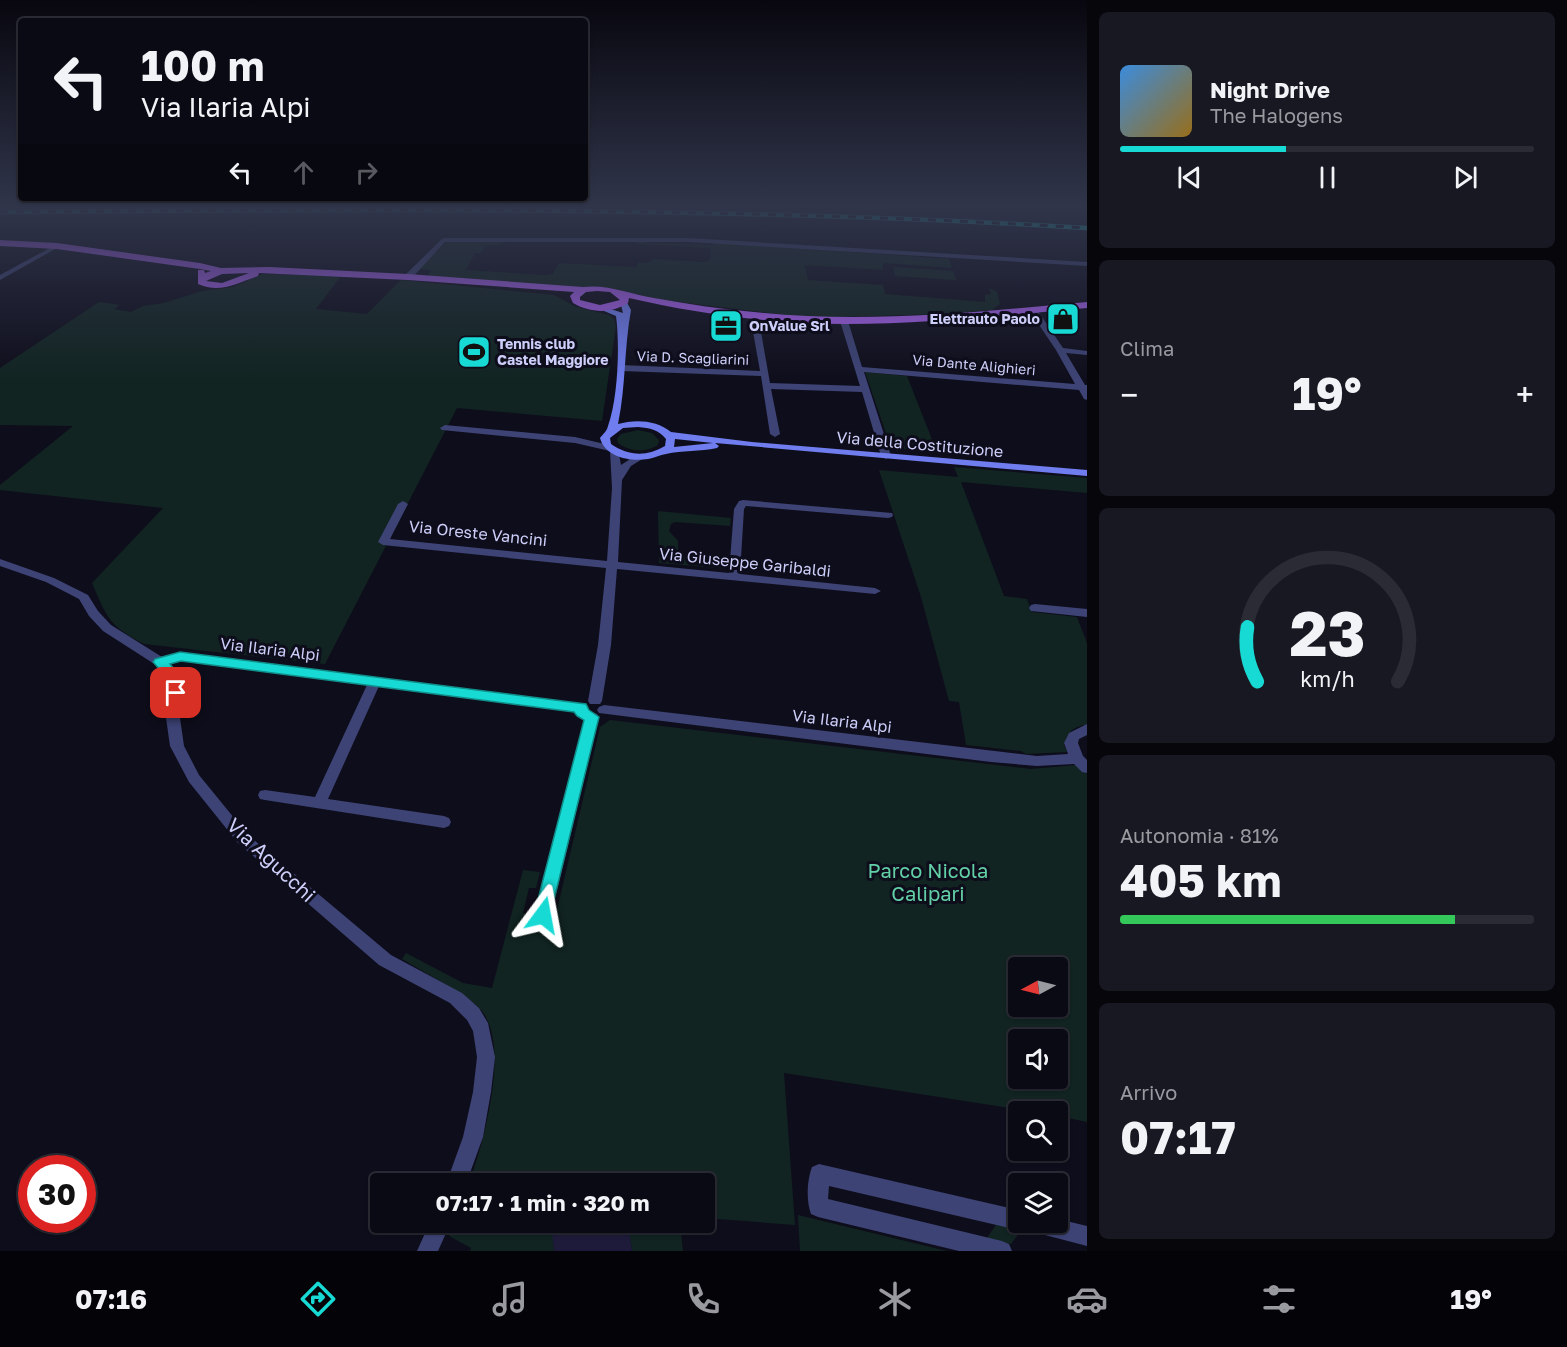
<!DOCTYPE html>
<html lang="it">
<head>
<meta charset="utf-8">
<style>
  :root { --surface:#0a0a14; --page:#181822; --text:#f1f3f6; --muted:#999aa0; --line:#2a2b34; --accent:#18dad4 }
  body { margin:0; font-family:"Golos Text",sans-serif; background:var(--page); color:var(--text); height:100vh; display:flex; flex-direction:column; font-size:22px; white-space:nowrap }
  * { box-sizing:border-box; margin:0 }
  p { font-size:20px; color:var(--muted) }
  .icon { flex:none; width:33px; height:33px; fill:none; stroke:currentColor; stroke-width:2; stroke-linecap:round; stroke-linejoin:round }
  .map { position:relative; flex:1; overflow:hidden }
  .side { display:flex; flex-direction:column; gap:12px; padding:12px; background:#06060b; width:480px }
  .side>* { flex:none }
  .banner { position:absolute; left:18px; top:18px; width:570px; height:183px; border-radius:6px; box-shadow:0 2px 4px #0004,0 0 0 2px var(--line); background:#0a0a14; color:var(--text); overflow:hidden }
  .needle { width:39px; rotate:263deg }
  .controls { position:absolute; left:1008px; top:957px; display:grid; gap:12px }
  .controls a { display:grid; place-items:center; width:60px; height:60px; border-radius:6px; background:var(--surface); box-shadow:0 2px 4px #0004,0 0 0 2px var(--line); font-size:30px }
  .speed { position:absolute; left:18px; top:1155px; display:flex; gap:12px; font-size:30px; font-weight:700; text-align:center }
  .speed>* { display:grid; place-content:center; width:78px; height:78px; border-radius:50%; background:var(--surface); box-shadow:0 2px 4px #0004,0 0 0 2px var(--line); line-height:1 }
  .speed .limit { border:9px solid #d22; background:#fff; color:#111 }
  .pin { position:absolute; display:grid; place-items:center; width:51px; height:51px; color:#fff; margin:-26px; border-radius:12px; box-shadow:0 3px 9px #0006 }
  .me { position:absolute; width:66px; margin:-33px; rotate:13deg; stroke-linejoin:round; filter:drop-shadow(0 0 4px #0008) }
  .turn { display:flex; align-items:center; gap:21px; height:126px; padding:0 24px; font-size:27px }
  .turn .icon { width:78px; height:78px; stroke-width:2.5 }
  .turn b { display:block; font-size:42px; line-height:51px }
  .lanes { display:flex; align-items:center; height:57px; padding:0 24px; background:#0003; justify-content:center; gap:30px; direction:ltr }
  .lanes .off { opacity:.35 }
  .big { font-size:45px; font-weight:700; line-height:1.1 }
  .side .tile { flex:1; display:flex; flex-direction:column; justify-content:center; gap:9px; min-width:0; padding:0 21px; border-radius:9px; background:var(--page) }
  .side .dial { align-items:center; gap:0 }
  .dial svg { height:156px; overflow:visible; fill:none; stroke:var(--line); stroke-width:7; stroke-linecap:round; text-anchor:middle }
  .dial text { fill:var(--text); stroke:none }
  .song { display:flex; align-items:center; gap:18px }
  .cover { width:72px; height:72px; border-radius:9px; background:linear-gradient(135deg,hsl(210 70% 55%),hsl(40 70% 35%)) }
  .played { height:6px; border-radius:3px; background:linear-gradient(90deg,var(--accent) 40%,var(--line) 40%) }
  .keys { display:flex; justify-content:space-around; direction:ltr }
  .heat { display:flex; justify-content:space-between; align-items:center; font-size:33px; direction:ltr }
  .charge { height:9px; border-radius:4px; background:linear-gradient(90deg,#34c759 81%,var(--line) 0) }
  .trip { position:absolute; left:370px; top:1173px; width:345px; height:60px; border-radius:6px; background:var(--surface); box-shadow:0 2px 4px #0004,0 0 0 2px var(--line); font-weight:700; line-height:60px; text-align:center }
  .tabs { display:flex; height:96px; justify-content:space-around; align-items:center; background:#040408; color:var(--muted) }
  .tabs .icon { width:42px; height:42px }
  .tabs .selected { color:var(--accent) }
  .tabs b { font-size:27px; color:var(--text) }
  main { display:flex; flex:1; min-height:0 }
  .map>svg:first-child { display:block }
</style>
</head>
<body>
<main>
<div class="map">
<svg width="1087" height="1251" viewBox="0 0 1087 1251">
  <rect width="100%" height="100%" fill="#0e0d1b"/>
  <path fill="#112421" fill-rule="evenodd" d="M448 241H502L500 245H486L481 253H475L466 270 544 275 553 274 559 263 636 267 638 262 647 263 654 259 706 262 710 259 711 248 637 244 638 242 645 241 646 243 714 245 715 243 949 259 952 268 883 263V270L805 265 808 280 883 285 885 294 985 302V295L991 294 989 288 997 292 1000 304 992 310 943 314 833 317 796 316 637 297C611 284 601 289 574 289 525 288 475 280 427 276L431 270 418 269Z
    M893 267 953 271 956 280 895 276Z
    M263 274 341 276 316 309 367 314 401 280 554 295 576 307 609 315 614 319 616 326 602 421 457 408 325 664 144 644C109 626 107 618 92 583L163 508 0 490V485L73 426 0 425V368L99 302 120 305 114 309 131 312 143 306 164 303 202 291 233 287Z
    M865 372 907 376 937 452 891 448Z
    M638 430 652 433 659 440 658 445C646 453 630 452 618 443L617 439 621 434Z
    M954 467 1087 478V493L961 482 1004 596 1027 599 1032 612 1077 617 1087 643V725C1073 726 1068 732 1064 745L1067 752 1026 754 1021 751 966 745 959 702 949 701 921 597 879 470 958 477Z
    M658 511 731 518 730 526 675 522 671 524 669 531 678 541V554L716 559 729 555 728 569 659 563Z
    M610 720 1031 769 1076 765 1087 774V1122L1058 1116V1112L1030 1111 784 1073 795 1225 705 1218V1184L469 1183C483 1145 514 1037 477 1006 455 988 427 974 402 959L406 953 463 983 492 988 523 870 540 872 536 888H529L523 913 555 918 600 727ZM1018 968H1058V1006H1018ZM1018 1040H1058V1078H1018Z
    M798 1215 947 1251H800Z
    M998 1222 1023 1228 1011 1244 986 1239Z
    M454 1223H560H552L554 1251H470L471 1248 449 1236Z
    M628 1223H680L683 1251H632Z"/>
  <path fill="#1e1b3a" d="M628 1222 632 1251H554L551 1223Z"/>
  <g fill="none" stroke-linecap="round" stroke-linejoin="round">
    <path fill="#3d4375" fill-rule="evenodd" d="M443 238H688L1087 262V266L688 242H445L411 279H405V275Z
      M57 244 59 245V247L0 280V275Z
      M1030 308H1036L1063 348 1087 351V355L1066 353 1085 385H1087V400L1084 399 1079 390 864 372 891 456 886 459 881 456 862 392 771 389 780 434 775 437 770 434 761 376 621 371 617 368 621 365 760 371 750 315 754 313 758 315 770 383 860 386 840 321 844 319 848 321 862 367 1075 384 1056 350 1029 310Z
      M445 425 575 437 613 446 618 449 621 465 638 454H644V458L631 466 622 480 618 562 729 573 734 509 739 501 743 500 892 513 893 515 892 517 888 518 746 506 744 509 740 574 875 588 881 591 875 594 617 569 611 645 602 701 600 704H590L588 701 598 645 606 568 383 545 378 542 398 504 403 501 408 504 390 539 607 561 612 488 610 451 575 443 442 430 440 428Z
      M0 559 54 578 88 595 98 611 111 625 162 657 180 653 586 704 588 707 586 710 581 712 379 686 328 799 444 816 449 818 451 822 449 826 444 828 265 800 260 799 258 795 260 791 265 790 315 797 367 685 180 661 170 664 179 676 181 685 180 718 184 746 199 775 248 835 391 955 462 993 479 1008 488 1023 495 1057 491 1092 483 1137 466 1184H446L463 1137 473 1092 477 1057 473 1031 467 1020 450 1003 379 965 238 843 189 782 170 746 166 718 169 685 167 677 159 667 103 631 89 616 79 599 46 582 0 566Z
      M1035 604 1087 609V617L1031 611 1029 608 1031 605Z
      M604 705 1037 756 1068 754 1064 743 1069 733 1087 724V735L1079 739 1078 743 1083 756 1087 760V773L1082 772 1074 764 1037 766 991 762 599 713 597 710 599 707Z
      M592 712 597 714 599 717 551 915 549 920 543 922 537 920 535 915 585 717 587 714Z
      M819 1164 1018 1210V1222H1058V1219L1087 1226V1246L1022 1229 1018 1230 829 1186 828 1199 1002 1241 1009 1244 1012 1251H959L818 1217 811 1214C806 1201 807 1180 812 1167Z
      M430 1222H451L438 1251H417Z"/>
    <path fill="#6f7def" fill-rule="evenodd" d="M620 301H626L631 310C624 348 626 386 618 424 635 419 657 420 671 432L752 442 1087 470V476L715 443 719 446 717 448C700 452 682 450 666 454 660 455 654 458 648 459 630 462 605 457 600 438 603 434 607 431 608 426 618 398 620 345 616 316L597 308 601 306 623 313ZM638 427C650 428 659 430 666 439L665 446C647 457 628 456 611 444L610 438 623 428ZM675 439 713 443 674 447Z"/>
    <path fill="#a660ed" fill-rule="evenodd" d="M0 240 57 243 200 263 221 268 270 267 408 274 583 287C608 284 629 294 654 298 687 304 721 309 754 312 865 324 976 312 1087 302V308C1007 315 927 324 846 324 776 324 697 314 629 298L628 303C611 314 590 313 573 303L570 296 574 292 408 280 259 273 258 276C237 283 220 294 198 284V270H204L205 273 211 271 200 269 57 249 0 246ZM249 273 222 283 206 281 222 274ZM597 291 610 292 620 300 600 305 580 300V297L586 292Z"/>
    <g stroke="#18dad4" stroke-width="4.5">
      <path id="rail" d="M0 212C363 209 725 206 1087 228"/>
    </g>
    <use href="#rail" stroke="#0e0d1b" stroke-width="3" stroke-dasharray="8" stroke-linecap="butt"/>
  </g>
  <linearGradient id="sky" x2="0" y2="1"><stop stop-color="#08070f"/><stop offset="0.54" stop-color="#30354a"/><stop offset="1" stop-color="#30354a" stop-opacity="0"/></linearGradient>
  <rect width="1087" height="382" fill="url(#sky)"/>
  <path fill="#18dad4" stroke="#108e8a" stroke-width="1.5" d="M180 652 586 704 589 710 599 717 549 920 543 922 536 920 534 915 584 720 577 716 574 712 181 661 170 664 180 676 183 693 176 698 171 696 166 677 153 662 155 659Z"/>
  <defs>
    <g id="shop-square" transform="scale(1.725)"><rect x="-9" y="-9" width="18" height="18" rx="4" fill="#18dad4" stroke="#0e0d1b"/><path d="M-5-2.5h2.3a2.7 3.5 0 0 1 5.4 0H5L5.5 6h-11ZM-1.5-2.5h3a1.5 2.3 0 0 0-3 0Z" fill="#111"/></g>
    <g id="office-square" transform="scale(1.725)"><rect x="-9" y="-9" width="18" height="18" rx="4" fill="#18dad4" stroke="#0e0d1b"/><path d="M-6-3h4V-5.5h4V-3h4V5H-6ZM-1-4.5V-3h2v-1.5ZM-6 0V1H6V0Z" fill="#111"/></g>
    <g id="stadium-square" transform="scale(1.725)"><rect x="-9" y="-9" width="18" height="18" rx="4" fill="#18dad4" stroke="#0e0d1b"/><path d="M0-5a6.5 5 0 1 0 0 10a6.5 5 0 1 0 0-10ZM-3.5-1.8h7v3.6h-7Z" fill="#111"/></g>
  </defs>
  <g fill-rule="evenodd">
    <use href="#shop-square" x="1063" y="319"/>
    <use href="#office-square" x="726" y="326"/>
    <use href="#stadium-square" x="474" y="352"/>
  </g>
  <g text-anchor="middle" stroke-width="6" stroke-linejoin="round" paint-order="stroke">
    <g font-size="14" font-weight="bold" fill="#cdcef9" stroke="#0e0d1b" text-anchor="start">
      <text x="1040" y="324" text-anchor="end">Elettrauto Paolo</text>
      <text x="749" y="331">OnValue Srl</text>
      <text x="497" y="349">Tennis club<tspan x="497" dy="16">Castel Maggiore</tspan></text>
    </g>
    <g font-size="14" fill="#cdcef9" stroke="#0e0d1b">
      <text transform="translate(693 358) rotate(2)" y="5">Via D. Scagliarini</text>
      <text transform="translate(974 365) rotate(5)" y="5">Via Dante Alighieri</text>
    </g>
    <g font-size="16" fill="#cdcef9" stroke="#0e0d1b">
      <text transform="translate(920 444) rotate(5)" y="6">Via della Costituzione</text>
      <text transform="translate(478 533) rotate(6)" y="6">Via Oreste Vancini</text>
      <text transform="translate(745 562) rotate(6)" y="6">Via Giuseppe Garibaldi</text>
      <text transform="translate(270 649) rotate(7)" y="6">Via Ilaria Alpi</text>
      <text transform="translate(842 721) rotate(7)" y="6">Via Ilaria Alpi</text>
    </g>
    <g font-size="20" fill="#cdcef9" stroke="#0e0d1b">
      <text transform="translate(271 860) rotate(43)" y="7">Via Agucchi</text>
    </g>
    <g font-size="20" fill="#62d0a6" stroke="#0e0d1b">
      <text x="928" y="878">Parco Nicola<tspan x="928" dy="23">Calipari</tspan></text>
    </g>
  </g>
</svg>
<div class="controls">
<a><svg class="needle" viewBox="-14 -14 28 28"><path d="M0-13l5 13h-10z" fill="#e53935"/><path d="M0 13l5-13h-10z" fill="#999aa0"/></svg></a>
<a><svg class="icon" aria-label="sound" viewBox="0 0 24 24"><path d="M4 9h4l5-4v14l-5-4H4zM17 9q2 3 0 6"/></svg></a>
<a><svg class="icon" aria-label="search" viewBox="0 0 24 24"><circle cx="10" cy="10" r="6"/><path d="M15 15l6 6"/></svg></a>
<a><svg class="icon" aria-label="layers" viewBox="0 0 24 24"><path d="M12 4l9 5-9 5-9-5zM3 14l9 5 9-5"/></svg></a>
</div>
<div class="speed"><div class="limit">30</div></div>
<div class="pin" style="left:176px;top:693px;background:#d93025"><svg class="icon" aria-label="arrive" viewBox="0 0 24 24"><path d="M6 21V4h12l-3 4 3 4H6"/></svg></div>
<svg class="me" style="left:543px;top:915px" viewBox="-20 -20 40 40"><path d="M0-17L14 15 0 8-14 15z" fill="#18dad4" stroke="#fff" stroke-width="4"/></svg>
<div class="trip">07:17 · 1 min · 320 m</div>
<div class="banner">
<div class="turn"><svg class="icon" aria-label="left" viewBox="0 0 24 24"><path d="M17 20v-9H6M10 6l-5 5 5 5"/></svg><div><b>100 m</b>Via Ilaria Alpi</div></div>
<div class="lanes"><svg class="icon" aria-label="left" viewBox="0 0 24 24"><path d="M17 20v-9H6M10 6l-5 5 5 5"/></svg><svg class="icon off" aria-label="ahead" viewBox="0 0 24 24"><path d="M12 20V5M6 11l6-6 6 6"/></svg><svg class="icon off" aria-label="right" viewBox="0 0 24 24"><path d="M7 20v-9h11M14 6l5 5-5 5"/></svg></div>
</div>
</div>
<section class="side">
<div class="tile">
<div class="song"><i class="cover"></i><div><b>Night Drive</b><p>The Halogens</p></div></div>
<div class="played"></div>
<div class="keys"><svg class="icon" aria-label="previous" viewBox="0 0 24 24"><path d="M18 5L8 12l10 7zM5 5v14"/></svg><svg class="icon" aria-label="pause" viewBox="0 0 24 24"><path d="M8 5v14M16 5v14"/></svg><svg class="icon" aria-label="next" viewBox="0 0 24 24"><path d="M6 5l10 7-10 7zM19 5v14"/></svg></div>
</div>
<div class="tile"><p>Clima</p>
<div class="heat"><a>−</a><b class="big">19°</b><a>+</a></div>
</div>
<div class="tile dial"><svg viewBox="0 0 100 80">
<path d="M14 69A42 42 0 1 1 86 69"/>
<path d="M14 69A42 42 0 0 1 9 41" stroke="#18dad4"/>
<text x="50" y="56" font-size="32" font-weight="700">23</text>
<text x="50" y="72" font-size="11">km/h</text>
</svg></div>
<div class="tile"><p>Autonomia · 81%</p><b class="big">405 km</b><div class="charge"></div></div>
<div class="tile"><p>Arrivo</p><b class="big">07:17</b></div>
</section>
</main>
<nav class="tabs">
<b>07:16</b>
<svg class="icon selected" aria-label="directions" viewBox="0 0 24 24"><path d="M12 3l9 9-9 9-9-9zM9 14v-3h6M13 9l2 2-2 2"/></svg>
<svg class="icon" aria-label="music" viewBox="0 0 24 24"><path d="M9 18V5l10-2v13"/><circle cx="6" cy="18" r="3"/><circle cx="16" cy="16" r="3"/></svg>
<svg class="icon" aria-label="phone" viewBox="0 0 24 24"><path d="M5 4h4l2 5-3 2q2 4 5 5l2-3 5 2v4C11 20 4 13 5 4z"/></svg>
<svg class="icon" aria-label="climate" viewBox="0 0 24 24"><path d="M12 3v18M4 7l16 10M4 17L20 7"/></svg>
<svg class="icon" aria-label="car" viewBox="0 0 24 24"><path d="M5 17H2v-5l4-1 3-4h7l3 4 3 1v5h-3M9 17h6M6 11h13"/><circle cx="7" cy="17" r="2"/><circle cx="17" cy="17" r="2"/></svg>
<svg class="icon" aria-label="filters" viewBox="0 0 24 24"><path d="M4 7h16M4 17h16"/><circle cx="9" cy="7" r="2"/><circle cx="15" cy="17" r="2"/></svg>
<b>19°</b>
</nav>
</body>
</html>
